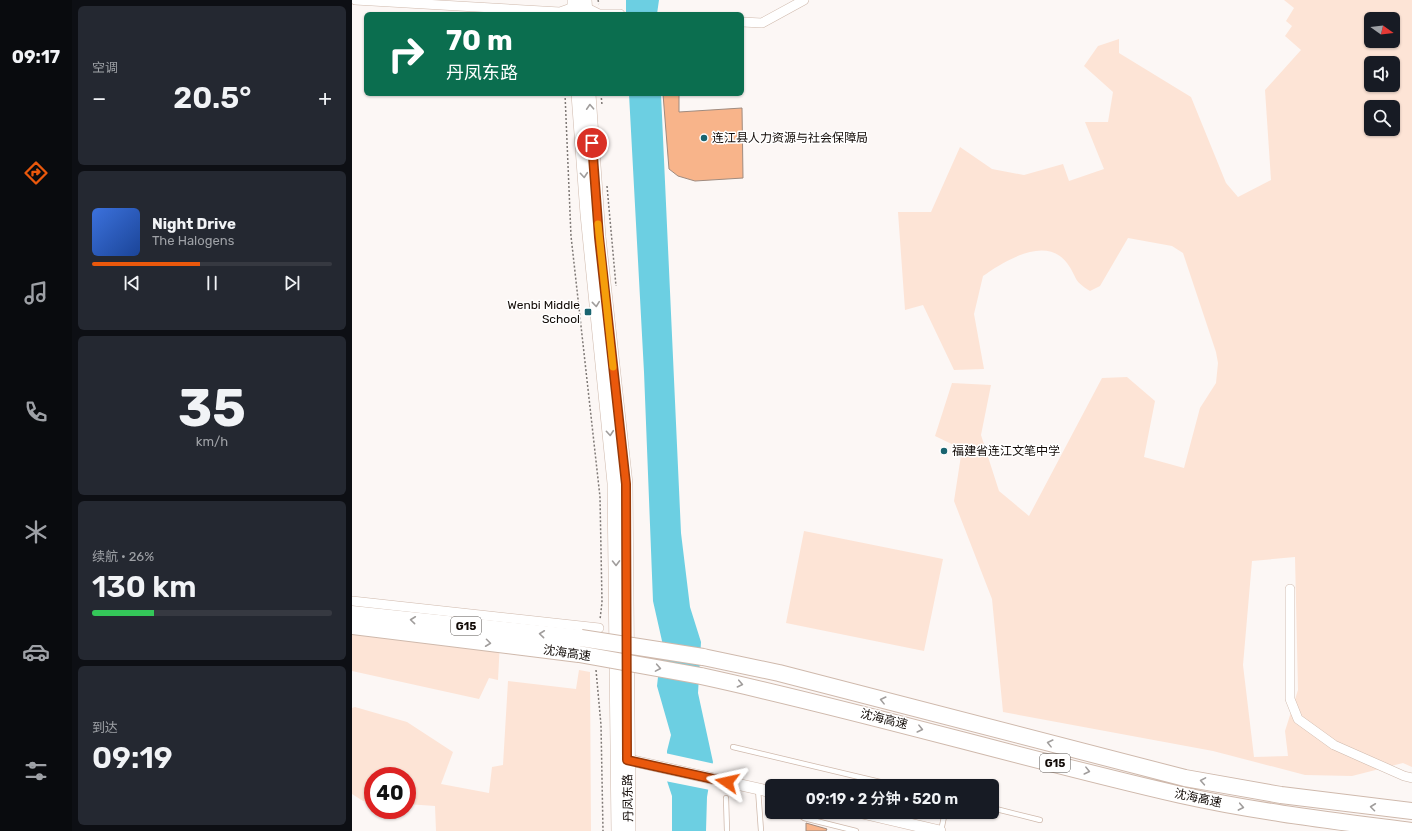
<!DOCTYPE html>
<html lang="zh">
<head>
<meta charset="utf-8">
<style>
  :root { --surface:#171b24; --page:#242831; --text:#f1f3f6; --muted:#9ea1a6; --line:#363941; --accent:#ea580c }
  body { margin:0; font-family:Rubik,"Noto Sans SC",sans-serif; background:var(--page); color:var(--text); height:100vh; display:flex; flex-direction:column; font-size:15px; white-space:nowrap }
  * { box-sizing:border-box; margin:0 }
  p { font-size:13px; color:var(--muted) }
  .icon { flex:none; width:22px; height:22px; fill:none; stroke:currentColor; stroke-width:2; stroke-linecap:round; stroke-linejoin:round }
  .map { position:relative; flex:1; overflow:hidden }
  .side { display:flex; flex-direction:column; gap:6px; padding:6px; background:#0d0f14; width:280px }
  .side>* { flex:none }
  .banner { position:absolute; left:12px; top:12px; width:380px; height:84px; border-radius:6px; box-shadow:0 1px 3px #0004; background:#0b6e4f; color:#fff; overflow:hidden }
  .needle { width:26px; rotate:104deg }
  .fabs { position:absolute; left:1012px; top:12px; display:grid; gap:8px }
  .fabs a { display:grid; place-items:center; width:36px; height:36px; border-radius:6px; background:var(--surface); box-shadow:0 1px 3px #0004; font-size:20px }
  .speed { position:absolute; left:12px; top:767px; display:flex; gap:8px; font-size:20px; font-weight:700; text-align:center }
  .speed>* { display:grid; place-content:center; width:52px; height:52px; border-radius:50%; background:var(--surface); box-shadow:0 1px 3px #0004; line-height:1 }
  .speed .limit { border:6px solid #d22; background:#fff; color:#111 }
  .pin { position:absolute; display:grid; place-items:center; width:34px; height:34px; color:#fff; margin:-17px; border:2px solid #fff; border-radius:50%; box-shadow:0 1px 4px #0007 }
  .me { position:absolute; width:44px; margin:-22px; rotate:281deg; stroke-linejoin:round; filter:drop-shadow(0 0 3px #0008) }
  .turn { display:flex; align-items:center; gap:14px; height:84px; padding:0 16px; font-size:18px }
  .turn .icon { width:52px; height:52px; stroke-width:2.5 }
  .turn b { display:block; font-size:28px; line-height:34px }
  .big { font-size:30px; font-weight:600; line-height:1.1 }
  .side .tile { flex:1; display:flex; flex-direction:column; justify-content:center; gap:6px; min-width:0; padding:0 14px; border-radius:6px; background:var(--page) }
  .side .dial { align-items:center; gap:0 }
  .dial b { font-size:52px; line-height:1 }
  .song { display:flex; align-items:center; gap:12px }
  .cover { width:48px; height:48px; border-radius:6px; background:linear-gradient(135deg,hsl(220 70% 55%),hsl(220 70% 35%)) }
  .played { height:4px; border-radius:2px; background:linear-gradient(90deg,var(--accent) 45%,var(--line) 45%) }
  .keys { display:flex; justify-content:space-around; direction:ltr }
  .heat { display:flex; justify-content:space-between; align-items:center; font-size:22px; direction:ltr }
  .charge { height:6px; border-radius:3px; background:linear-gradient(90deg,#34c759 26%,var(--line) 0) }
  .trip { position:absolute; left:413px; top:779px; width:234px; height:40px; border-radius:6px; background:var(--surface); box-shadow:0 1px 3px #0004; font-weight:600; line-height:40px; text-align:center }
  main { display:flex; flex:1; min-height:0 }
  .dock { display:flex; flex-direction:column; width:72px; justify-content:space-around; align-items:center; background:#090b0e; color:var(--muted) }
  .dock .icon { width:28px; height:28px }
  .dock .current { color:var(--accent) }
  .dock b { font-size:18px; color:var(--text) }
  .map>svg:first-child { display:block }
</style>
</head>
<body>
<main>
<nav class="dock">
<b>09:17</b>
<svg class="icon current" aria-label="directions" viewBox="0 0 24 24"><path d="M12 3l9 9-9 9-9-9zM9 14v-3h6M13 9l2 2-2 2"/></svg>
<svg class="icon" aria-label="music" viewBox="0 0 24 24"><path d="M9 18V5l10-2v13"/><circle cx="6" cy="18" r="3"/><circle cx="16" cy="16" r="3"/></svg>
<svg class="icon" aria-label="phone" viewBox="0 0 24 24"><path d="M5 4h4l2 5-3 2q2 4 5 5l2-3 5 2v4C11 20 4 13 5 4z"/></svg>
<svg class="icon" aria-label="climate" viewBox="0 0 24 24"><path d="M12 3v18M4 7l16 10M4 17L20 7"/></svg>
<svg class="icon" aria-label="car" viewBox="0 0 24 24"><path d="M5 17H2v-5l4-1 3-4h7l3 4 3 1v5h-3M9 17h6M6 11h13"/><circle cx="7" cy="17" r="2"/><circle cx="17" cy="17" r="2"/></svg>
<svg class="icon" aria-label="filters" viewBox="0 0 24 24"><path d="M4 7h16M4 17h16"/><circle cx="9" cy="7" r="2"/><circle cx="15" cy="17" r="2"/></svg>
</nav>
<section class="side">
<div class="tile"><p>空调</p>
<div class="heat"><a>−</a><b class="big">20.5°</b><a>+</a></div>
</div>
<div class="tile">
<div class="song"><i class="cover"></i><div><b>Night Drive</b><p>The Halogens</p></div></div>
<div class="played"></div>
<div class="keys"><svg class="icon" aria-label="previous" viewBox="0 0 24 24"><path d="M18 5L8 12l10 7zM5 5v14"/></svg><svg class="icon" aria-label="pause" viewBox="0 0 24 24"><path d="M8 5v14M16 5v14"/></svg><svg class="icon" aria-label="next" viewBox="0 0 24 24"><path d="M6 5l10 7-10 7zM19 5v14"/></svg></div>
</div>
<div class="tile dial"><b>35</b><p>km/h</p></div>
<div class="tile"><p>续航 · 26%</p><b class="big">130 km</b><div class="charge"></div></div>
<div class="tile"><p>到达</p><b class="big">09:19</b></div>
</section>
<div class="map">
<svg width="1060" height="831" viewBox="0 0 1060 831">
  <rect width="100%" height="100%" fill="#fcf7f5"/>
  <path fill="#fde4d6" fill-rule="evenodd" d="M932 0H1060V767L1051 763 1000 776 953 775 861 751 651 712 640 599 602 501 610 449 583 436 600 383 639 385 629 435 647 491 677 516 750 378 775 377 803 401 792 457 832 468 848 408 864 383 866 363 864 352 831 253 820 246 776 238 748 286 738 291C720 280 726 278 715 263 694 235 652 261 631 276L622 314 632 369 602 370 571 305 553 310 546 212H579L608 147 640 169 672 175 711 164 717 181 752 169 733 122H756L761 92 732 66 746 46 767 39V53L839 97 874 183 886 197 919 180 913 90 949 50 933 36 940 26 934 21 942 8ZM1019 19H1041V41H1019ZM1019 63H1041V85H1019ZM1019 107H1041V129H1019ZM943 557 946 690 933 731 936 756 902 757 891 665 900 561Z
    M452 531 591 559 572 651 434 623Z
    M0 606 149 622 146 680 137 678 127 699 0 671Z
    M227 670 238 672 239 831H84L83 806 55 804V776H21V802L11 801 0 794V708L3 707 55 722 101 752 89 784 137 793 140 767 151 765 156 681 224 689Z"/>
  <path fill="#6ccfe2" d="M274 0H307L305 14H274Z
    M277 94H309L329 533 338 607 349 642 346 693 361 762 355 797 354 831H320V796L315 781V751L319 735 305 686 310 641 301 601 292 372Z"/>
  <path fill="#fcf7f5" d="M313 753 363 764 358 790 313 781Z"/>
  <path fill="#f8b48a" stroke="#a08b7f" d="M311 94H327V112L390 108 391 178 343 181 326 176 317 169Z
    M454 823 475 829 474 831H454Z"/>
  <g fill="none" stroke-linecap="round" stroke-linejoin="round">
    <g stroke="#cfb9ac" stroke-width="6">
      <path id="service" d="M381 747 545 786
        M406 789 409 831
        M374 798 375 831
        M640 808 688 820
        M443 812 452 818 504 831
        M589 831 593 812"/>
    </g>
    <g stroke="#cfb9ac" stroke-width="10">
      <path id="minor" d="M3 0 208 12 222 7H233L247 14H268
        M390 22 410 23 452 0
        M938 589V699L946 719 982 745 1052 776 1060 778
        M0 601 247 628"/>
    </g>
    <g stroke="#cfb9ac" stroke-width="12">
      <path id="tertiary" d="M268 758 420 792
        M506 812 588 831"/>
    </g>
    <g stroke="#cfb9ac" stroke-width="14">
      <path id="secondary" d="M222 0V14
        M233 0 234 14
        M226 94 235 214 262 483 266 831
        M237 94 247 237 274 484 277 831"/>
    </g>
    <g stroke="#cfb9ac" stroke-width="18">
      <path id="motorway" d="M0 614 229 638
        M0 626 227 654
        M351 657 427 673 833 778 929 795 1060 811
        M349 676C510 711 668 758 829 795 905 812 983 821 1060 831"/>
    </g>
    <path stroke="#7e7875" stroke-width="1.5" stroke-dasharray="2 2" stroke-linecap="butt" d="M246 0 247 4
      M213 94 219 236 248 497 250 602 248 620
      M249 94 250 105
      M255 186 264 286
      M244 670 249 725 251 831"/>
    <use href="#service" stroke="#fff" stroke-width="4.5"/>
    <use href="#minor" stroke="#fff" stroke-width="9"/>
    <use href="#tertiary" stroke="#fff" stroke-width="11"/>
    <use href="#secondary" stroke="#fff" stroke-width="13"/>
    <use href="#motorway" stroke="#fff" stroke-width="16"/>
    <g stroke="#cfb9ac" stroke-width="18" stroke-linecap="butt">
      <path id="motorway-bridge" d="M229 638 351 657
        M227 654 349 676"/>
    </g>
    <use href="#motorway-bridge" stroke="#fff" stroke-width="16"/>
  </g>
  <defs><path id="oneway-chevron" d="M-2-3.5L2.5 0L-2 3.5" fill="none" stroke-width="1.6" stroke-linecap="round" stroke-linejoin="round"/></defs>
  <g stroke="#a09d9c">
    <use href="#oneway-chevron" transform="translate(238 107) rotate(-93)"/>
    <use href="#oneway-chevron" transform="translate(232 175) rotate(85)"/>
    <use href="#oneway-chevron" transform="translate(244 304) rotate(84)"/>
    <use href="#oneway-chevron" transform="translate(258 433) rotate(85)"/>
    <use href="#oneway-chevron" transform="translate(264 563) rotate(89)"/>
    <use href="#oneway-chevron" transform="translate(61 620) rotate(-174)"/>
    <use href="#oneway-chevron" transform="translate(190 634) rotate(-174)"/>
    <use href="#oneway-chevron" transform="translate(136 643) rotate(7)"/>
    <use href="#oneway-chevron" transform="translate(306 668) rotate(10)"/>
    <use href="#oneway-chevron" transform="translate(388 684) rotate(12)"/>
    <use href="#oneway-chevron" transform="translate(531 700) rotate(-166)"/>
    <use href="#oneway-chevron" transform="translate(568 729) rotate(14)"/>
    <use href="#oneway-chevron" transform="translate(698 743) rotate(-166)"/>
    <use href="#oneway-chevron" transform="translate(735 771) rotate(14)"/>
    <use href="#oneway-chevron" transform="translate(851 781) rotate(-170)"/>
    <use href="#oneway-chevron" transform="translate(889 807) rotate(11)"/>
    <use href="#oneway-chevron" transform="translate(1021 807) rotate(-173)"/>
  </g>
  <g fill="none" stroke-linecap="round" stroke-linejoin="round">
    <g stroke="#983908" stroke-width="10">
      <path id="route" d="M240 143 247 237 274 484 275 760 375 782"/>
    </g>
    <use href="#route" stroke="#ea580c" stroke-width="7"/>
    <path stroke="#f59e0b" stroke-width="7" d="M246 224 261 367"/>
  </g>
  <g fill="#196470" stroke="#fff" stroke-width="1.5">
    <circle cx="352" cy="138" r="4"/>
    <rect x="232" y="308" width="8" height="8" rx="2"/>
    <circle cx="592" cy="451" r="4"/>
  </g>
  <g text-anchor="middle" stroke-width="3" stroke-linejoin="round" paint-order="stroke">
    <g fill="#fff" stroke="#595451" stroke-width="1">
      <rect x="99" y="617" width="30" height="18" rx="3"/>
      <rect x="688" y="754" width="30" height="18" rx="3"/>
    </g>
    <g font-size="11" font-weight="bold" fill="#120b07">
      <text x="114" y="630">G15</text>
      <text x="703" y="767">G15</text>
    </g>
    <g font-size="12" fill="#120b07" stroke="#fff" text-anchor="start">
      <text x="360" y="142">连江县人力资源与社会保障局</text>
      <text x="228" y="309" text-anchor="end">Wenbi Middle<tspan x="228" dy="14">School</tspan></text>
      <text x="600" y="455">福建省连江文笔中学</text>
    </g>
    <g font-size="12" fill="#120b07" stroke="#fff">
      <text transform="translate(215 653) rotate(8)" y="4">沈海高速</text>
      <text transform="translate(532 719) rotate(14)" y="4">沈海高速</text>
      <text transform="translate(276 798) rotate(-91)" y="4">丹凤东路</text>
      <text transform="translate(846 798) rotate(12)" y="4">沈海高速</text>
    </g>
  </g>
</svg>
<div class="fabs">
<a><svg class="needle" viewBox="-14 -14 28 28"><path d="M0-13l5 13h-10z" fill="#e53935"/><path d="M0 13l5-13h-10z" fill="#9ea1a6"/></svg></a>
<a><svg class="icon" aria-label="sound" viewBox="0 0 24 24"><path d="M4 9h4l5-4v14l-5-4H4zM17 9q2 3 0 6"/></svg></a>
<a><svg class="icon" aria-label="search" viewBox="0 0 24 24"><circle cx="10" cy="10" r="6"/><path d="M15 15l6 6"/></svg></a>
</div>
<div class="speed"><div class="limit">40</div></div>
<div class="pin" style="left:240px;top:143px;background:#d93025"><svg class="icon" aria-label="arrive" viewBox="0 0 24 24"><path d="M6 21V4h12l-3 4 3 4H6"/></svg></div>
<svg class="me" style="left:375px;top:782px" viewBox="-20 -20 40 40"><path d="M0-17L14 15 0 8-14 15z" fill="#ea580c" stroke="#fff" stroke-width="4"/></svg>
<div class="trip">09:19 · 2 分钟 · 520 m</div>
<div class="banner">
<div class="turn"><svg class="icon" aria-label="right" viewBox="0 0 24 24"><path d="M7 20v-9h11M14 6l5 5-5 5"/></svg><div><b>70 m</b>丹凤东路</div></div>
</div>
</div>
</main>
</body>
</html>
